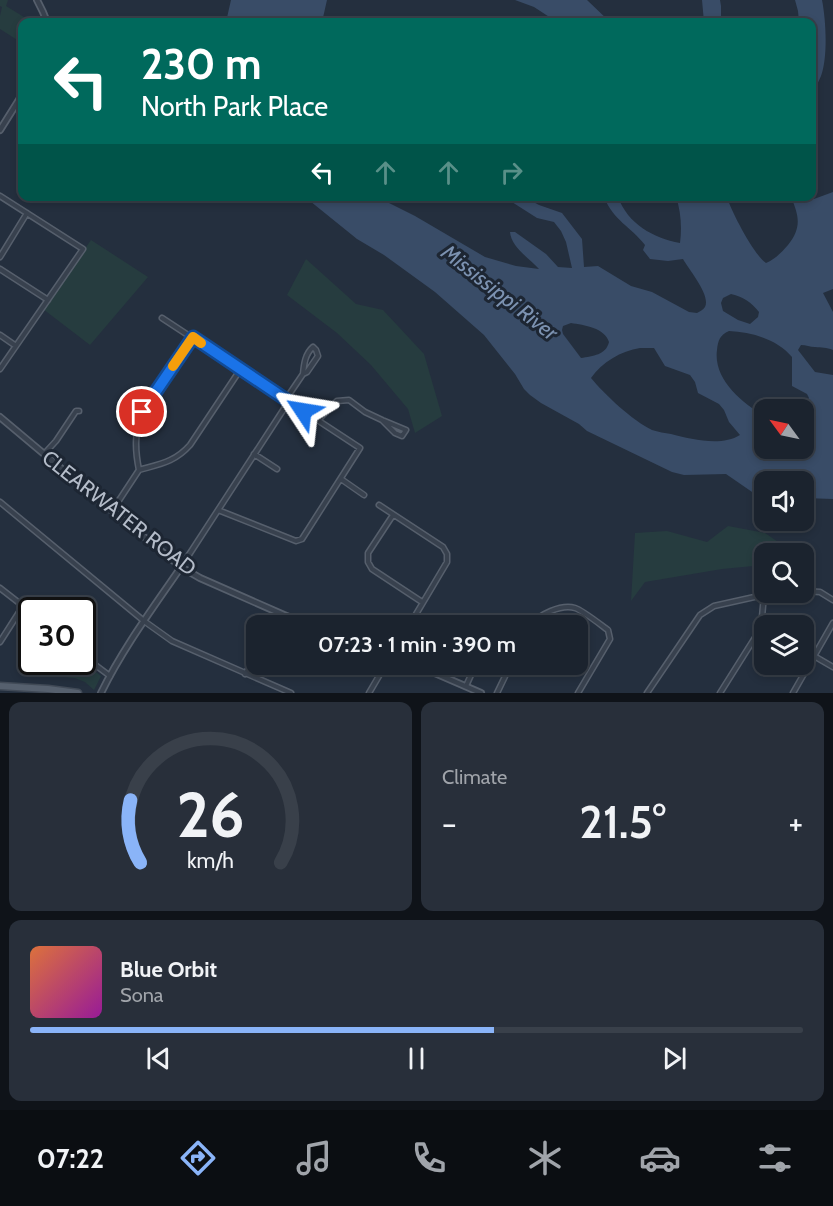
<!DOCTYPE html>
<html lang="en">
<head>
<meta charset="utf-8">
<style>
  :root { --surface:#1b232e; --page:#282f3a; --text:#f1f3f6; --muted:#a0a4aa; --line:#39404a; --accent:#8ab4f8 }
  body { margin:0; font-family:Cabin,sans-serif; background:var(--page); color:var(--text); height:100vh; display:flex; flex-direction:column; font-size:22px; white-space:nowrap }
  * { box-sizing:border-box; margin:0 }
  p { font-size:20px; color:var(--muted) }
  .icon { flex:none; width:33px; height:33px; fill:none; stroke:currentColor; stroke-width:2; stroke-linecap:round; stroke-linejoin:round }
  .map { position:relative; height:693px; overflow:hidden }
  .side { display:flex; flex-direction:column; gap:9px; padding:9px; background:#0f1319; flex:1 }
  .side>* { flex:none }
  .guide { position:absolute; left:18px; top:18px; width:798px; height:183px; border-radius:12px; box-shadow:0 3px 9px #0003,0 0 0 2px var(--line); background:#00695c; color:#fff; overflow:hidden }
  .needle { width:39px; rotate:303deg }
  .tools { position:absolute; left:754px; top:399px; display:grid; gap:12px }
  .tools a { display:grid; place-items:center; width:60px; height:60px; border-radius:12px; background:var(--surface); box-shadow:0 3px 9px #0003,0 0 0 2px var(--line); font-size:30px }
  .speed { position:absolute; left:18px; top:597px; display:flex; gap:12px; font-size:30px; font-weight:700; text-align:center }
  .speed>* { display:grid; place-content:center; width:78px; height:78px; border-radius:50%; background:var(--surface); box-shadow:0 3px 9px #0003,0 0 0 2px var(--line); line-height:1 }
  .speed .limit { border:3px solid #111; border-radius:9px; background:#fff; color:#111 }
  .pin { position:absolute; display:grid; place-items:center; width:51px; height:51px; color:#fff; margin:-26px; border:3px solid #fff; border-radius:50%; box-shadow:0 2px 6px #0007 }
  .me { position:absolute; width:66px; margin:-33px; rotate:303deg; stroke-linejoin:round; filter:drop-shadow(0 0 4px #0008) }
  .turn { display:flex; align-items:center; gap:21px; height:126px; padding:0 24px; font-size:27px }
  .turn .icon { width:78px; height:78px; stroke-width:2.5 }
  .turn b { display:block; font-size:42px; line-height:51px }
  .lanes { display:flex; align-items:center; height:57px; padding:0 24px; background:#0003; justify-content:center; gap:30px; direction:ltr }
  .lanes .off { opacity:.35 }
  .big { font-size:45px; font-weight:600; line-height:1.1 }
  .side .tile { flex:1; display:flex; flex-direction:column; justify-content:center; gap:9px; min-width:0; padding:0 21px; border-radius:12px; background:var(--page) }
  .side .dial { align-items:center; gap:0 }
  .dial svg { height:156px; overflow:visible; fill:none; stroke:var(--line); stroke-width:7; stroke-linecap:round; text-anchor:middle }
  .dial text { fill:var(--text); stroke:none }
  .song { display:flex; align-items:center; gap:18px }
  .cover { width:72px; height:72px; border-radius:9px; background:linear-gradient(135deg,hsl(20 70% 55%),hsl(300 70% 35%)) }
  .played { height:6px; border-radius:3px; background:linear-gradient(90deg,var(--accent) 60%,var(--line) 60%) }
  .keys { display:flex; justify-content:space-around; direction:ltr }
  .heat { display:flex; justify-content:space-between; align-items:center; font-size:33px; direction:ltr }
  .side .tiles { flex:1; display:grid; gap:9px; grid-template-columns:1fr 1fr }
  .tile:last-child { grid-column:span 2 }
  .trip { position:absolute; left:246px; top:615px; width:342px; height:60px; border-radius:12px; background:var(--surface); box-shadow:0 3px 9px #0003,0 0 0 2px var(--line); font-weight:600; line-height:60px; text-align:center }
  .tab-bar { display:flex; height:96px; justify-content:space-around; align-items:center; background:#0b0e12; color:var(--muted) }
  .tab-bar .icon { width:42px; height:42px }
  .tab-bar .selected { color:var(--accent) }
  .tab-bar b { font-size:27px; color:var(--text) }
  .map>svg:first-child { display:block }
</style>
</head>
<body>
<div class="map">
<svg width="833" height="693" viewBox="0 0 833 693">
  <rect width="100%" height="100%" fill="#242f3e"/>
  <path fill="#263c3f" d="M0 0H8L6 6 32 22H22V43L0 29V16L2 7 0 6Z
    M91 240 148 277 90 345 43 309Z
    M306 259 356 304 383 310 424 354 442 416 415 433 408 409 371 365 337 333 287 295Z
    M728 526 765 533 787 548 780 553 765 554V564L764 565 722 569 645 582 631 601 635 533 667 531 707 542Z
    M82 661 101 676 94 690 85 682 75 678 28 674 35 662Z"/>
  <path fill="#394c67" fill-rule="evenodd" d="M231 0H327L322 22H226Z
    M515 0H587L610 22H557L534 7Z
    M702 0H720L721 6V22H704Z
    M795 0H822C826 20 828 57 821 76 818 83 814 90 812 98V22H799L798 11Z
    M833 192V289L823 293 833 312V350C826 347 822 348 815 347 810 347 806 345 801 345L798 350 815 372 833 375V499L804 498V482H765V496L755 494 726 474 684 475 672 472 587 431 579 424 541 403 530 395 524 389 515 374 484 335 435 292 384 255 357 239 305 197H377L415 216 485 257 516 266 539 269C530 259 511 247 510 232H515L546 254 558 267 572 268 566 242 561 231 554 222 537 218 504 197H524L539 205 562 213 582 239 584 267 598 266 631 286 652 292 689 312 697 313C700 311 703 310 705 307 711 295 689 270 683 259L668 261 650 259 643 250 645 245C630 226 614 221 604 197H618C628 224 653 238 680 243 682 228 681 211 676 197H727C731 211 754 255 766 263 775 259 781 253 788 245 802 227 799 216 791 197L812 196V193L814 199ZM731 294C744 297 751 302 759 312L758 317 750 324 738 320 723 311 721 303 723 298ZM571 323C584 325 605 328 609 342 606 355 593 356 581 358L563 334 562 330 563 326ZM729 331C751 332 777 339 792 357V386L807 394 809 398 801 409 804 410V448H765V416C742 403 713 379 717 350 718 340 720 335 729 331ZM640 348H654L665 366 690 375 695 382 698 393 719 404 724 410 729 422 740 435C721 447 691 439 671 434 665 433 658 432 652 430 633 421 604 394 591 378 602 362 621 351 640 348Z"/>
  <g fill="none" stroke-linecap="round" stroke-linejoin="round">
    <g stroke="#565f6c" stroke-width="7">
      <path id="minor" d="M0 196 83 249 0 369
        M0 257 27 213
        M0 269 48 300
        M162 318 360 448 302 539 296 541 218 510
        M0 335 16 346
        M286 399 303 374 307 372 318 356 316 350 313 347C305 354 304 364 303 374
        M318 420 337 401 349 400 365 412 382 420 395 433 402 436 406 430 382 420
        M44 454 56 441 76 411H79
        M254 454 277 469
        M139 470C135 450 134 431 143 413L193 337
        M139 470C160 464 175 462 190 445L240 370
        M341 479 364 495
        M0 502 144 621 172 641 291 693
        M379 505 443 547 447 554V562L409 626
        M112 511 139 470
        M393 515 368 553V562L372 569 422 602
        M181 567 289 401
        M0 588 32 613
        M804 591 820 592 833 600
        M277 626 284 615
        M531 626C538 614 562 604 575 608 582 610 601 625 608 630L610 639 578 693
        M0 642 23 606
        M82 655 110 676
        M814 656 833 667
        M245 674 256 657
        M466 686 476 664
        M369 693 386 664
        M497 693 511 664
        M647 693 700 615 714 606 777 592
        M720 693 761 628 764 595
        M793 693 833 623"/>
    </g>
    <g stroke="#565f6c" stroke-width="8">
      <path id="tertiary" d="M37 0 43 12 47 22
        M0 130 22 95
        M0 417 112 511 181 567 200 578 284 615 312 626
        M414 664 481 693
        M101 693C123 648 153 608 181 567"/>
    </g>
    <g stroke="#414a57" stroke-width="9">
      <path id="primary" d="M0 686 48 689 78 693"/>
    </g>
    <use href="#minor" stroke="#38414e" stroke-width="4"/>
    <use href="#tertiary" stroke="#38414e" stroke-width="4.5"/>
    <use href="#primary" stroke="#56606e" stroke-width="6"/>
  </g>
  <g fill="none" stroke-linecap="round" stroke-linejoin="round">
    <g stroke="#114b97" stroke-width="15">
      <path id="route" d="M142 412 193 337 303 411"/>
    </g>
    <use href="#route" stroke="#1a73e8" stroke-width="10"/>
    <path stroke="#f59e0b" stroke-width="10" d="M173 366 193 337 201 343"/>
  </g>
  <g text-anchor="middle" stroke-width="6" stroke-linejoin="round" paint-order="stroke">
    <g font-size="21" fill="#b4bcc9" stroke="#1d2633">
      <text transform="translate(119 513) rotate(38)" y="7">CLEARWATER ROAD</text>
    </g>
    <g font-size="22" font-style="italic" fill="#7c92b1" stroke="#1d2633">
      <text transform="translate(500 292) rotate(38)" y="8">Mississippi River</text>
    </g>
  </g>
</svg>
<div class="tools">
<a><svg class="needle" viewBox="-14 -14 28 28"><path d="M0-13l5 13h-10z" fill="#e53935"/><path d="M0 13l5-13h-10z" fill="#a0a4aa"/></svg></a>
<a><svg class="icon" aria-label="sound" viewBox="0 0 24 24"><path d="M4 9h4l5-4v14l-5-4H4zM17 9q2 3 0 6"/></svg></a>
<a><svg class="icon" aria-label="search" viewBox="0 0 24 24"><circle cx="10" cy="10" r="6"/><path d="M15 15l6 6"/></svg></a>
<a><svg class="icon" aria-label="layers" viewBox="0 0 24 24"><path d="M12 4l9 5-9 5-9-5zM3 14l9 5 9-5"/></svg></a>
</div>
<div class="speed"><div class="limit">30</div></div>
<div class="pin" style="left:142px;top:412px;background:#d93025"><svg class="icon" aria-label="arrive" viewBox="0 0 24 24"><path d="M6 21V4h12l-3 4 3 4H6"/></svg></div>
<svg class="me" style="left:303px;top:411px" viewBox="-20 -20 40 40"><path d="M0-17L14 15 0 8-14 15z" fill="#1a73e8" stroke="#fff" stroke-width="4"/></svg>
<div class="trip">07:23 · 1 min · 390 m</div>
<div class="guide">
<div class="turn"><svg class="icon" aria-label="left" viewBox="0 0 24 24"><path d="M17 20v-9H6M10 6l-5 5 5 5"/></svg><div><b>230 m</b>North Park Place</div></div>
<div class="lanes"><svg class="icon" aria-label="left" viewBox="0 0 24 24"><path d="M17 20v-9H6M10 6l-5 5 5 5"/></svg><svg class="icon off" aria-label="ahead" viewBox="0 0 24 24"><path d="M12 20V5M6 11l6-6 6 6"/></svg><svg class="icon off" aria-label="ahead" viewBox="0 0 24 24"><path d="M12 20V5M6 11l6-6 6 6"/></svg><svg class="icon off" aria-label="right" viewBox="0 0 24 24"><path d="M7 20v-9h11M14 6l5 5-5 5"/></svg></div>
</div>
</div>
<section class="side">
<div class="tiles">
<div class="tile dial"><svg viewBox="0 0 100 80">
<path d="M14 69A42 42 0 1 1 86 69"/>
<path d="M14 69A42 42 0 0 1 9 37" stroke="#8ab4f8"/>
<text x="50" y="56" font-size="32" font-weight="700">26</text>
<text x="50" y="72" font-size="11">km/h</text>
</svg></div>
<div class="tile"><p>Climate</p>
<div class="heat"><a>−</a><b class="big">21.5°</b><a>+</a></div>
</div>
<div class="tile">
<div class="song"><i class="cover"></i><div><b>Blue Orbit</b><p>Sona</p></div></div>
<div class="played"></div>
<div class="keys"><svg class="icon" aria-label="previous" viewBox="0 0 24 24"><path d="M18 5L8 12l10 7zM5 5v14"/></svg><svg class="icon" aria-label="pause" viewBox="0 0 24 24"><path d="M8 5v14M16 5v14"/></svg><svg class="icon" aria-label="next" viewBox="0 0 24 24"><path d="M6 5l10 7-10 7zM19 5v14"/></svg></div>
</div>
</div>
</section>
<nav class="tab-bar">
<b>07:22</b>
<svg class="icon selected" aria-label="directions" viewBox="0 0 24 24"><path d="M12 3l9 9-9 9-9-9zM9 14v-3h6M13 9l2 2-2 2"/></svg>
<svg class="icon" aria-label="music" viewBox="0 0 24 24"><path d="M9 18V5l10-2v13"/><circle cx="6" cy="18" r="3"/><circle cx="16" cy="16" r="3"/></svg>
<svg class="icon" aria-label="phone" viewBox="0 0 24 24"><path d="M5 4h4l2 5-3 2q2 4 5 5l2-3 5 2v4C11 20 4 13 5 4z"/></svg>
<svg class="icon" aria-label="climate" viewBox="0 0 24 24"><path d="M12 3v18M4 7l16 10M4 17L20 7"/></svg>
<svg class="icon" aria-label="car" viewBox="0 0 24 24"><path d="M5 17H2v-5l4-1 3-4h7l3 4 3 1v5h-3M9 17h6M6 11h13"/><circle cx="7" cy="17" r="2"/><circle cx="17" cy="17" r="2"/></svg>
<svg class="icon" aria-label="filters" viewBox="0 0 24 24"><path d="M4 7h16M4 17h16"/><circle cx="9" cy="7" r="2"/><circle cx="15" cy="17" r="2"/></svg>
</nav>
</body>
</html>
